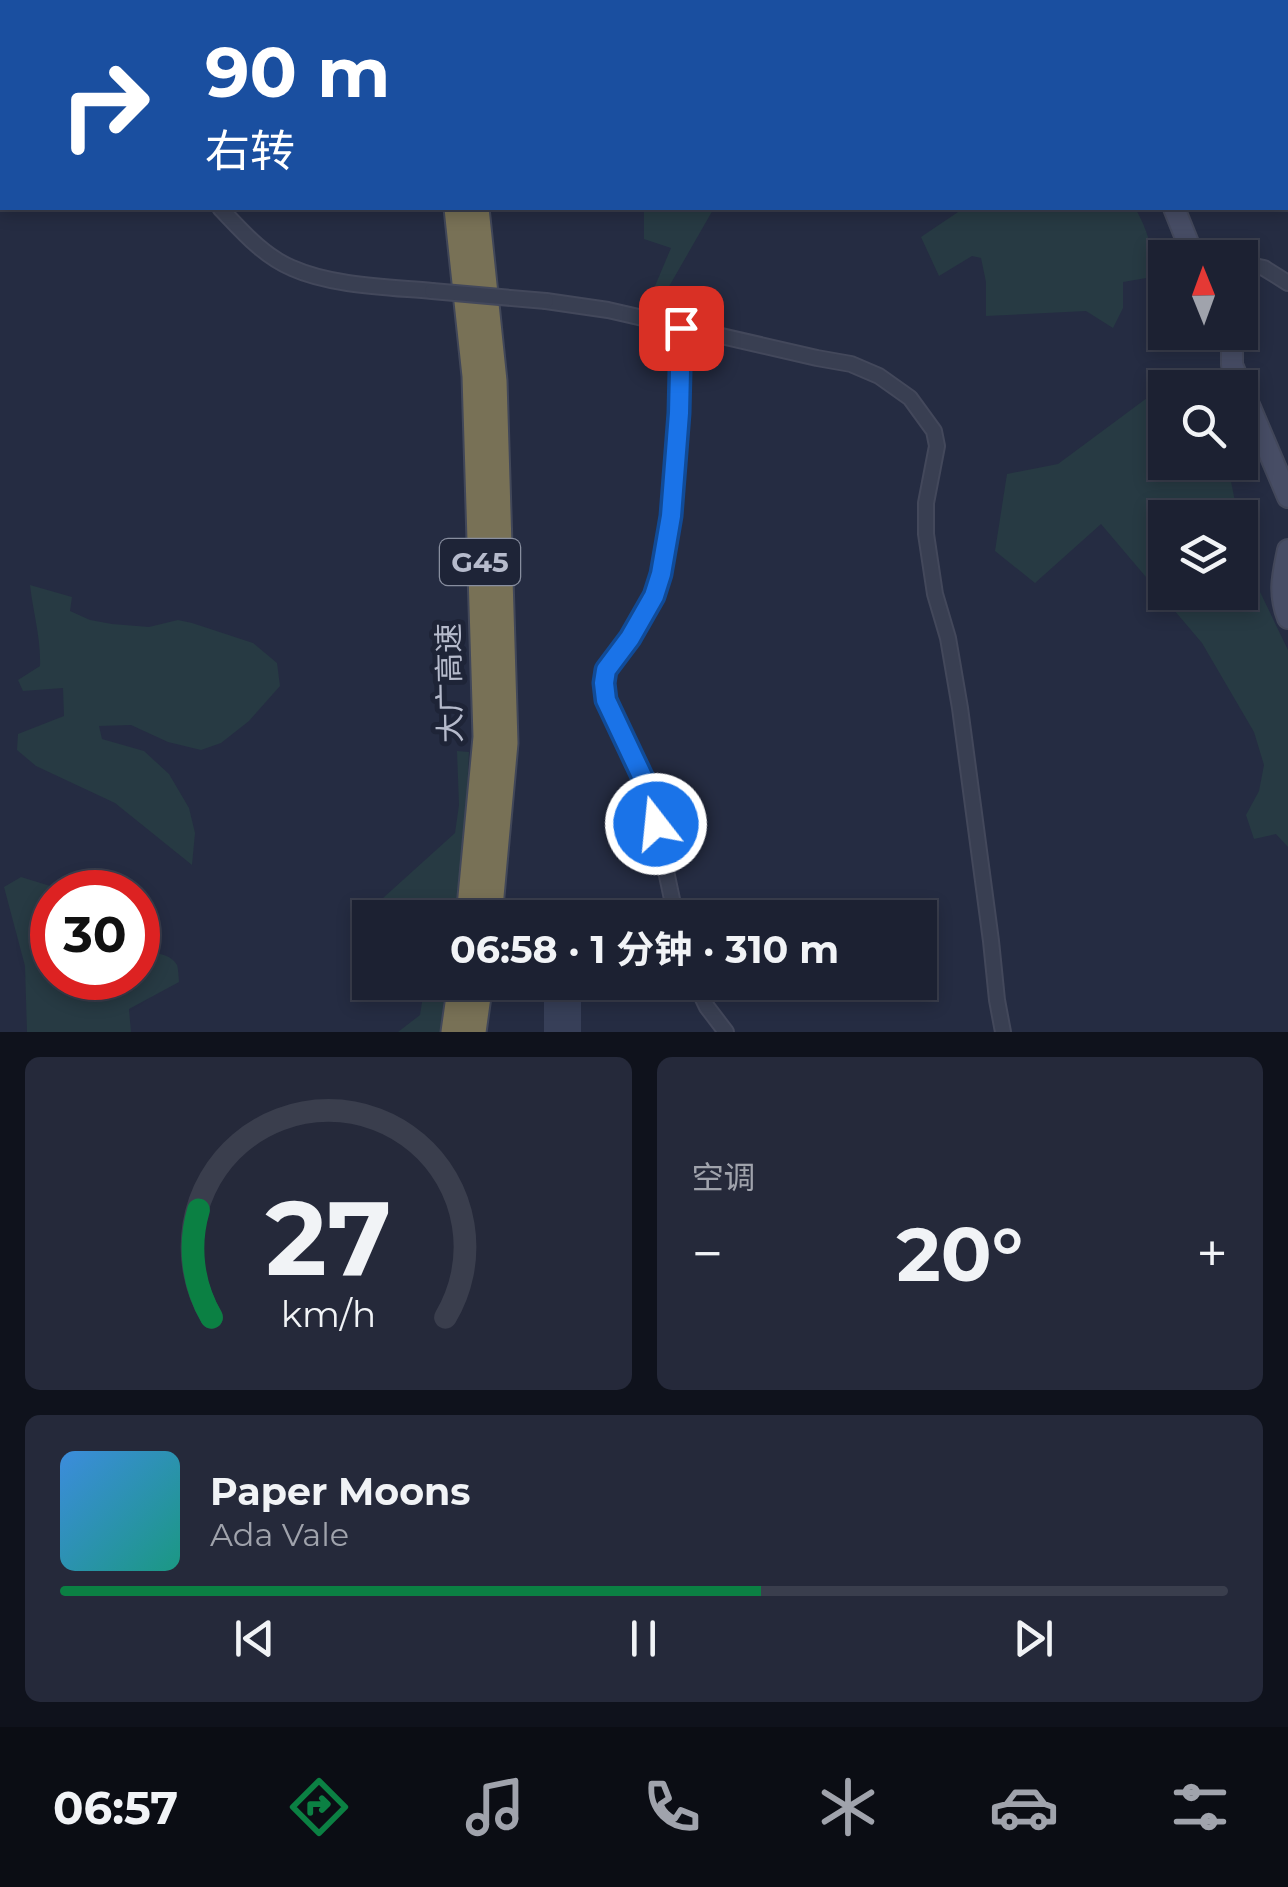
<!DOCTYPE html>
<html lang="zh">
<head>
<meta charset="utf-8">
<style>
  :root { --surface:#1c2132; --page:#25293a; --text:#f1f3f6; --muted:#a0a3ac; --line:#3a3e4d; --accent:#0b8043 }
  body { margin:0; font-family:Montserrat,"Noto Sans SC",sans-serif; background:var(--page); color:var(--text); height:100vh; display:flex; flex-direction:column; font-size:38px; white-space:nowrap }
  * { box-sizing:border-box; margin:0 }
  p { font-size:32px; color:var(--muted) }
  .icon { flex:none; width:55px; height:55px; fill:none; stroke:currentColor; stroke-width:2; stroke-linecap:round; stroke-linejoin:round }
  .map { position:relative; height:1032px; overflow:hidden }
  .details { display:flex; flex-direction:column; gap:25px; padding:25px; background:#0f121c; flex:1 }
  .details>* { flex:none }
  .banner { position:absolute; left:0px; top:0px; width:1290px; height:210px; box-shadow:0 5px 15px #0003,0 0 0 2px var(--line); background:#1a4fa0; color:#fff; overflow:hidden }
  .needle { width:65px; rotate:359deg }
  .buttons { position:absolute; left:1148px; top:240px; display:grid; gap:20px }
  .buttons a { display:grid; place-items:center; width:110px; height:110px; border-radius:0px; background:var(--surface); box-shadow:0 5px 15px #0003,0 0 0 2px var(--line); font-size:50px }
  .speed { position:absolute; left:30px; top:870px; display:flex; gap:20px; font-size:50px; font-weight:700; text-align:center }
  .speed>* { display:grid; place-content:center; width:130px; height:130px; border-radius:50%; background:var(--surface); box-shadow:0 5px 15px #0003,0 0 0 2px var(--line); line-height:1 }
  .speed .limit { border:15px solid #d22; background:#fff; color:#111 }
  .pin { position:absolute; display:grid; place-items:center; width:85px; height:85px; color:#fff; margin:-42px; border-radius:20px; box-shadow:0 5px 15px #0006 }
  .me { position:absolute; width:110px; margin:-55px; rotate:344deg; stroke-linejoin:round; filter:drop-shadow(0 0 8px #0008) }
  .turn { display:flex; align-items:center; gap:35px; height:210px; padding:0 40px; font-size:45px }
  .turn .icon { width:130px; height:130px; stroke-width:2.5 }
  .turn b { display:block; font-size:70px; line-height:85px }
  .big { font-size:75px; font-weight:700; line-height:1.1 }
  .details .tile { flex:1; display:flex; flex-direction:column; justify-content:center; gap:15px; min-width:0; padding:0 35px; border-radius:15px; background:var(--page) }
  .details .dial { align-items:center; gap:0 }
  .dial svg { height:260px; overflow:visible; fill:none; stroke:var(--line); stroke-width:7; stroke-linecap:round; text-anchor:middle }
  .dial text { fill:var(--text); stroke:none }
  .song { display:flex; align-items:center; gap:30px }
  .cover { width:120px; height:120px; border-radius:15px; background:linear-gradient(135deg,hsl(210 70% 55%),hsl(170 70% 35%)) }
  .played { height:10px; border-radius:5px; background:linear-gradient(90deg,var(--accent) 60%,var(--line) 60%) }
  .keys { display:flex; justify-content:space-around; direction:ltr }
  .heat { display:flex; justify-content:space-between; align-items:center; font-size:55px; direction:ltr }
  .details .tiles { flex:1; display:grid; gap:25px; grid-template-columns:1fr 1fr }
  .tile:last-child { grid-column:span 2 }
  .trip { position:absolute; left:352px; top:900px; width:585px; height:100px; border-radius:0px; background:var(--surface); box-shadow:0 5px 15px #0003,0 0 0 2px var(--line); font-weight:700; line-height:100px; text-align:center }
  .tabs { display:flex; height:160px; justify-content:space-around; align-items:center; background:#0b0d14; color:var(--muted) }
  .tabs .icon { width:70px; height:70px }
  .tabs .selected { color:var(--accent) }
  .tabs b { font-size:45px; color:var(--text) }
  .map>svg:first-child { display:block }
</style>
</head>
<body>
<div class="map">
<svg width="1288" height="1032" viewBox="0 0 1288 1032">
  <rect width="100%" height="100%" fill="#252c42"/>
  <path fill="#273a43" d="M644 208H714L655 311 647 305 671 248 644 239Z
    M964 208 981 210 987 208H1135C1148 230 1154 252 1152 277L1123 282V308L1113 328 1086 311 986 316V282L981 258 972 256 939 276 921 237Z
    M1151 395 1165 423V462L1185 463 1229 471 1238 517 1165 518V592H1240V526L1248 567 1288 650V847L1276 834 1254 839 1246 815 1259 791 1264 765 1254 732 1202 643 1101 524 1035 583 995 551 1007 474 1058 464Z
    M30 585 72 597 70 611 90 620 112 624 149 627 178 620 192 623 253 643 277 663 280 686 249 721 221 743 201 750 168 742 131 725 99 726 102 739 144 751 169 774 189 808 195 833 192 865 115 803 36 766 17 750 18 734 64 716 63 688 23 691 18 680 40 666C41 638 33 612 30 585Z
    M457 751 469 752 465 832 455 917H377L372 908 455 833 459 805Z
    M21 877 60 889 64 892H52V978H138V954C149 952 170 952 177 965 178 966 179 980 179 982L129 1009 131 1032H27L25 966 4 887Z
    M422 983H446L440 1032H398L420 1015 423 996Z"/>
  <path fill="#373f58" d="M544 996H581V1032H544Z"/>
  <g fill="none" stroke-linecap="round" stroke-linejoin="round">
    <g stroke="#43485b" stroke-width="18">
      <path id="street" d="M45 2 46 0
        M0 125 2 118
        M220 208C241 230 263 256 292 268 332 286 388 287 432 291
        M1240 263 1264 268 1288 283
        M546 301 608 310 817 358 851 364 879 376 910 398 934 431 937 446 926 503V534L935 594 948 638 960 708 991 941 997 1000 1003 1032
        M676 918 649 791 606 700 604 683 606 670 630 638 653 596 661 574 671 516 679 413 681 327
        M695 982 707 1007 726 1032"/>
    </g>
    <g stroke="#43485b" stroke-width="24">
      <path id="secondary" d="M1082 0 1087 2
        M1174 208 1194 258
        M1232 332V365L1288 497
        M1288 550C1283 575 1278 592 1288 618"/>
    </g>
    <g stroke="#414759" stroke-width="29">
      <path id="highway" d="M446 0 447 2
        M457 208 475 376 486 737 469 918
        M476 208 494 381 505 743 489 918
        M454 1032 461 982
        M473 1032 480 982"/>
    </g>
    <use href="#street" stroke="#393f52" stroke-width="14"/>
    <use href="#secondary" stroke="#474d65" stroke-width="20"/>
    <use href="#highway" stroke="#787156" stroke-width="25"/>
    <g stroke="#43485b" stroke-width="18" stroke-linecap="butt">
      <path id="street-bridge" d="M432 291 546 301"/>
    </g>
    <use href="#street-bridge" stroke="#393f52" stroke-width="14"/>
  </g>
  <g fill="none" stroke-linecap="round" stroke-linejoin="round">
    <g stroke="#114b97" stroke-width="25">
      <path id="route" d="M656 824 649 791 606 700 604 683 606 670 630 638 654 596 661 574 671 516 679 413 681 328"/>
    </g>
    <use href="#route" stroke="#1a73e8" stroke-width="18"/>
  </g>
  <g text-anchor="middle" stroke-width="10" stroke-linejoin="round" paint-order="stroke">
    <rect fill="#1e2437" stroke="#888e9f" stroke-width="2.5" x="440" y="539" width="80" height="46" rx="8"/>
    <g font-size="28" font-weight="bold" fill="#b6bbcc">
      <text x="480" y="572">G45</text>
    </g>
    <g font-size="30" fill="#b6bbcc" stroke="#1e2437">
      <text transform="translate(450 683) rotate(-91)" y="10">大广高速</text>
    </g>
  </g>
</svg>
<div class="buttons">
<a><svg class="needle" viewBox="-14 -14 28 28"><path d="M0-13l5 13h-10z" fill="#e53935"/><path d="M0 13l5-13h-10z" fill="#a0a3ac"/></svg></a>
<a><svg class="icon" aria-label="search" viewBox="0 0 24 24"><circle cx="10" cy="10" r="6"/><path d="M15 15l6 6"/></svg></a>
<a><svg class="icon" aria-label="layers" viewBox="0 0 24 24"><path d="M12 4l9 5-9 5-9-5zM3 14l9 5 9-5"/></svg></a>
</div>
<div class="speed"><div class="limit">30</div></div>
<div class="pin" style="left:681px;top:328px;background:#d93025"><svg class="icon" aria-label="arrive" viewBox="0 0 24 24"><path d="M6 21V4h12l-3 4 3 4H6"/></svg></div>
<svg class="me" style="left:656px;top:824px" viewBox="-20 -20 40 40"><circle r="17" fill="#1a73e8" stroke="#fff" stroke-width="3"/><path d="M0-11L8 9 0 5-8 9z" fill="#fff"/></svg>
<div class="trip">06:58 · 1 分钟 · 310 m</div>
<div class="banner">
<div class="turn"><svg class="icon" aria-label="right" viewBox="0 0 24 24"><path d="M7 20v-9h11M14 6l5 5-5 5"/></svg><div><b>90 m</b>右转</div></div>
</div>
</div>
<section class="details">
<div class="tiles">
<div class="tile dial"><svg viewBox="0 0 100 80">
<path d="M14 69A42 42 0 1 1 86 69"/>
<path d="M14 69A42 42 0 0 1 10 36" stroke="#0b8043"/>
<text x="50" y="56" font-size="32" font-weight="700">27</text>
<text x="50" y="72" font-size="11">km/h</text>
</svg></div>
<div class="tile"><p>空调</p>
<div class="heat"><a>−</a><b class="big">20°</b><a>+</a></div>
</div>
<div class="tile">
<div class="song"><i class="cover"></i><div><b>Paper Moons</b><p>Ada Vale</p></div></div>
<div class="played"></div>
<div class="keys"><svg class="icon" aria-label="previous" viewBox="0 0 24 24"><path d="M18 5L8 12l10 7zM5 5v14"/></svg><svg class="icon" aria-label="pause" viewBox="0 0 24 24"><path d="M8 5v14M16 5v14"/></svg><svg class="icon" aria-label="next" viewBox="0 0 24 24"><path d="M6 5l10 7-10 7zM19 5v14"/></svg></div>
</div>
</div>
</section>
<nav class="tabs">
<b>06:57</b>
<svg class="icon selected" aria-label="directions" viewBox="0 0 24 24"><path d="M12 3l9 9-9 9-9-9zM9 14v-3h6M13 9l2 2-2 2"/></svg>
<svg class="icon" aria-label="music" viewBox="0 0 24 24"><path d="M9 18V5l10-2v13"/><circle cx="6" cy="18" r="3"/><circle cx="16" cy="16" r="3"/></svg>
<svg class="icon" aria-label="phone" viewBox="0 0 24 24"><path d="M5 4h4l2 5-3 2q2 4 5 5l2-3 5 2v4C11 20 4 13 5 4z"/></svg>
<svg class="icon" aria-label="climate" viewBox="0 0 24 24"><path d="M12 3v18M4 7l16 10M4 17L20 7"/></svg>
<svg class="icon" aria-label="car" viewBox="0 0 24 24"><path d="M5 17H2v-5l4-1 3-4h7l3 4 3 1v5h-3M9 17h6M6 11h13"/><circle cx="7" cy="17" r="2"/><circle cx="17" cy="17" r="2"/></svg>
<svg class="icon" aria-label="filters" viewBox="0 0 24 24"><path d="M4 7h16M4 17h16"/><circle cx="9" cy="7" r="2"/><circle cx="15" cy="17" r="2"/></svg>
</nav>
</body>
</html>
